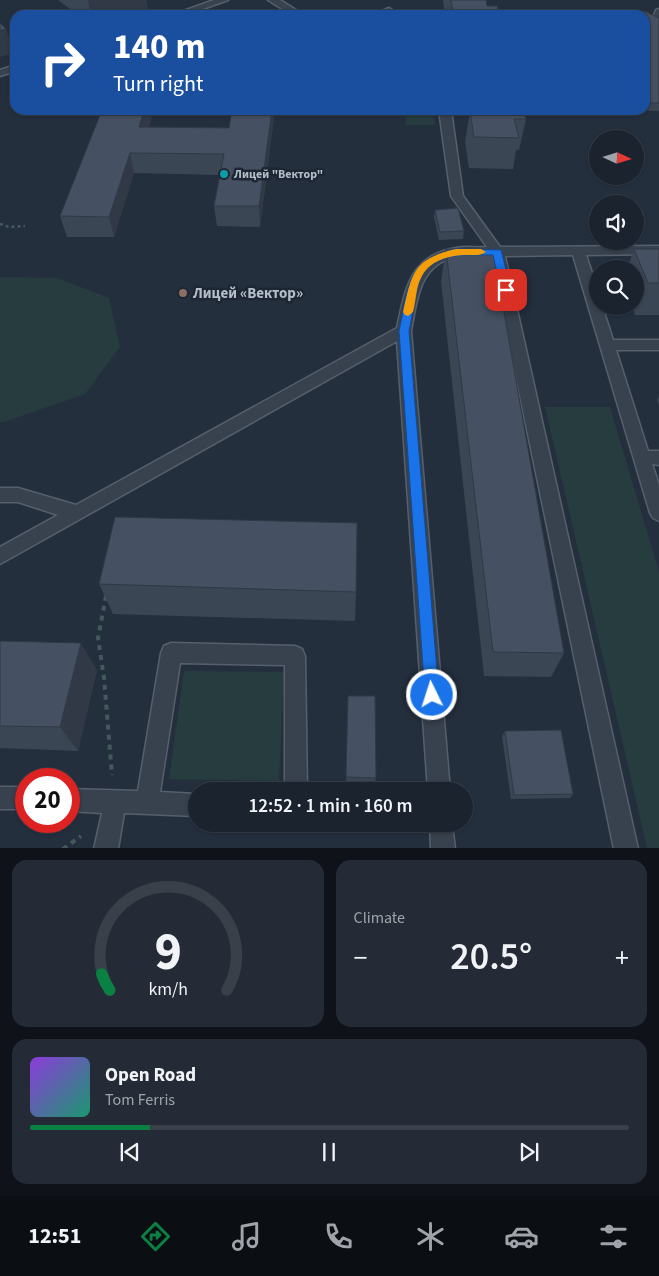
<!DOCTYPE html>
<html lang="en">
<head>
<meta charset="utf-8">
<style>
  :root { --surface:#1b232e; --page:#242b36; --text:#f1f3f6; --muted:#a0a4aa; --line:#39404a; --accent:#0b8043 }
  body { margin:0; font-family:"Source Sans 3",sans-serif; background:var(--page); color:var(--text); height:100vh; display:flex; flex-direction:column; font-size:19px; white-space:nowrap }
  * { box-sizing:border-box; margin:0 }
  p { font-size:16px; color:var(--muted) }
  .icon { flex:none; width:28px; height:28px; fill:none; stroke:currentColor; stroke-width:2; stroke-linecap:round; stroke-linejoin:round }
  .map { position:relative; height:848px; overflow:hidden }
  .panel { display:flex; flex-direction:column; gap:12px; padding:12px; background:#0f1319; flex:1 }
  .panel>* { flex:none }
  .top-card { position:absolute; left:10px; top:10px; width:640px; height:105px; border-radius:15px; box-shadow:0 1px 4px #0004,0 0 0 1px var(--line); background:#1a4fa0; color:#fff; overflow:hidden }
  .needle { width:32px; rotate:94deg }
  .buttons { position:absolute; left:589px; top:130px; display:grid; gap:10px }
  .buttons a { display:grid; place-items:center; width:55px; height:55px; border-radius:50%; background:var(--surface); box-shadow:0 1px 4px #0004,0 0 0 1px var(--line); font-size:25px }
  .speed { position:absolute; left:15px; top:768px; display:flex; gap:10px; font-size:25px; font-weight:700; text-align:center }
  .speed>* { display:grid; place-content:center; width:65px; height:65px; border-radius:50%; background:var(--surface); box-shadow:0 1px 4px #0004,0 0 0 1px var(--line); line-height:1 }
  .speed .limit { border:8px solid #d22; background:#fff; color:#111 }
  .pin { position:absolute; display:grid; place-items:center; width:42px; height:42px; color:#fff; margin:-21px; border-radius:10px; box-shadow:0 2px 8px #0006 }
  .me { position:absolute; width:55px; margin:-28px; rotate:356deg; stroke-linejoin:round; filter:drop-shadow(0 0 4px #0008) }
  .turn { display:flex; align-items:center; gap:18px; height:105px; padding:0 20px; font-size:22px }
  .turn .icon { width:65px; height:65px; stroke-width:2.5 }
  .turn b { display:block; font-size:35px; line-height:42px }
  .big { font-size:38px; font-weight:600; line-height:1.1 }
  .panel .tile { flex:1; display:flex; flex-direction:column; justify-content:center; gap:8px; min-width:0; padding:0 18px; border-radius:15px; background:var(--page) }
  .panel .dial { align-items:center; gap:0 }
  .dial svg { height:130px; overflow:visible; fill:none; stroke:var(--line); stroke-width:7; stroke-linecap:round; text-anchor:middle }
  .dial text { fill:var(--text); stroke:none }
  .song { display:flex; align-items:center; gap:15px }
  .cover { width:60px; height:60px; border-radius:8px; background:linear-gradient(135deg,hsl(270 70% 55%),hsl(160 70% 35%)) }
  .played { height:5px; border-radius:2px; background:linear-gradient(90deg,var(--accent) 20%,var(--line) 20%) }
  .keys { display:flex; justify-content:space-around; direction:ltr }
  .heat { display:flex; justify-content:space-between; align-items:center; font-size:28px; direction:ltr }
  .panel .tiles { flex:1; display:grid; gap:12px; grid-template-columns:1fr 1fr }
  .tile:last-child { grid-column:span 2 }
  .trip { position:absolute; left:188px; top:782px; width:285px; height:50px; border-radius:25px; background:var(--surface); box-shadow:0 1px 4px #0004,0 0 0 1px var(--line); font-weight:600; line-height:50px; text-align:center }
  .tabs { display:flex; height:80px; justify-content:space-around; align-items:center; background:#0b0e12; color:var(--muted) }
  .tabs .icon { width:35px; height:35px }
  .tabs .selected { color:var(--accent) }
  .tabs b { font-size:22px; color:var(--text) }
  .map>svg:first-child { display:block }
</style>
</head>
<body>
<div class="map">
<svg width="659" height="849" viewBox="0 0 659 849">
  <rect width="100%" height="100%" fill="#242f3e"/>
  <path fill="#263c3f" d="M405 110H433L435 125H406Z
    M0 277 57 278 109 298 120 347 85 394 4 422H0Z
    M545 407H610L659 572V848H647Z
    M184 671 284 672 279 781 169 779Z"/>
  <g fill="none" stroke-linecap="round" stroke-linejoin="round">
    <g stroke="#565f6c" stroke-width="3">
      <path id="service" d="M214 0H228L186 15H172Z
        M268 0H280L304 15H292Z
        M389 8 394 11 392 13 372 15Z
        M659 9V18L654 15 656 10Z
        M15 65V71L0 76V70Z
        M439 110H451L463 196 500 247 659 246V254L586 255 598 291V306H602L613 340H659V350H616L648 451H659V465L652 464 659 485V521L653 518 650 513 573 255 505 256 638 849H614L491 256C480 256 467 254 456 257 419 264 417 300 411 331L450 791H428L397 341 0 564V547L58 515 18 502H0V488H18L76 505 397 328C405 290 410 255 456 248 466 246 477 248 487 247L451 196Z
        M171 643 295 646 302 649 305 656 307 791H285V665L180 663 160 792 196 794V816L124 813 118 849H94L102 813 69 811V789L138 791 161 653 164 646Z
        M0 787H26V809H0Z
        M430 824H452L455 849H431Z"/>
    </g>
    <path stroke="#44595c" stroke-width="2.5" stroke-dasharray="3 3" stroke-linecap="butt" d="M0 224 9 227 25 226"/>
    <path stroke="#44595c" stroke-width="4" stroke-dasharray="5 5" stroke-linecap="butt" d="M106 596 98 638 104 678 112 775
      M63 849 81 836"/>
    <use href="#service" fill="#38414e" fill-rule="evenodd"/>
  </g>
  <path fill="#3b4654" d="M58 0H146L148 10 133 15H78Z
    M443 0H486L487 6 500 15H445Z
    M645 15 659 18V111L608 110H645Z
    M275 110 260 227 217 226 214 206 220 175 134 173 114 237H67L60 216 149 127 229 128Z
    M472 110H523L526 119 519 150H516L513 169 469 168 465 142 470 111Z
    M435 210 464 231 463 239 439 240 434 217Z
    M446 249 564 653 551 677 484 676 441 281Z
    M634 249H659V315H635L632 306H635V269H627Z
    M659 396V405L657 400Z
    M99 584 356 592 355 621 113 614Z
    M0 641 97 670 78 751 0 748Z
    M348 696 376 778 375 782 346 781Z
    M505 731 573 794 570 798 511 799 502 736Z"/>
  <path fill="#303945" d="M88 0H146L148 10 133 15H91Z
    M6 29 14 53 0 57V30Z
    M144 110H154L143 147 139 127Z
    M272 110H275L260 227 259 206Z
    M130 153 134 173 114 237 109 217Z
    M81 643 97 670 78 751 60 727Z"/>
  <path fill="#455162" stroke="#303945" d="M451 0H486L487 6H497L500 15H464V12L453 11Z
    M644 11 659 18V103H645V15H637Z
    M0 23 6 29 0 30Z
    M102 110H144L139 127 229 128 232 110H272L259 206H214L224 154 130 153 109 217 60 216Z
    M482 110H523L526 119H514L519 138 474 137 470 111H483Z
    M458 208 464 231 440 232 435 210Z
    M446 249 493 250 564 653 493 652Z
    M634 249H659V283H648Z
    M115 517 357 523 356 592 99 584Z
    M0 641 81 643 60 727 0 726Z
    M348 696H375L376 778 346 777Z
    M561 730 573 794 514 795 505 731Z"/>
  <path fill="#1a73e8" stroke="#114b97" d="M456 249 501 250 511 290 506 294 501 290 493 255C470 255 432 251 421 278 414 294 413 314 409 331L439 695 437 700 432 703 427 700 425 695 399 331C409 287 405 261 456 249Z"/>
  <path fill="#f59e0b" d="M456 249H481L486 252C481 256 474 255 468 255 450 255 429 260 421 278 416 287 416 301 413 312L408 316 405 315 403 312C412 273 413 259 456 249Z"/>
  <circle fill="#0f9aa8" stroke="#1d2633" stroke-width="2" cx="224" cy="174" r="5"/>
  <circle fill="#8d6e63" stroke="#1d2633" stroke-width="2" cx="183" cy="293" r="5"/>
  <g text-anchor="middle" stroke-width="5" stroke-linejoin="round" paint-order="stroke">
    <g font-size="12" font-weight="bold" fill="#b4bcc9" stroke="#1d2633" text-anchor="start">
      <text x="234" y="178">Лицей "Вектор"</text>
    </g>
    <g font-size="15" font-weight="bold" fill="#b4bcc9" stroke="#1d2633" text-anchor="start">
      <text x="193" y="298">Лицей «Вектор»</text>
    </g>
  </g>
</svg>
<div class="buttons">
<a><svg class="needle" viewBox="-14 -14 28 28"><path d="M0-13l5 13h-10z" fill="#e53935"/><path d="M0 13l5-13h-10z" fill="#a0a4aa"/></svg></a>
<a><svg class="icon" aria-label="sound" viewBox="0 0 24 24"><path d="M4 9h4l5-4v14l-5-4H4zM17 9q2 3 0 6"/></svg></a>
<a><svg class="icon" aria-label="search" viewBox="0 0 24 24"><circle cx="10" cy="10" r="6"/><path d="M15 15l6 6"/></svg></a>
</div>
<div class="speed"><div class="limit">20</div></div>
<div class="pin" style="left:506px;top:290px;background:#d93025"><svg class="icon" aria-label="arrive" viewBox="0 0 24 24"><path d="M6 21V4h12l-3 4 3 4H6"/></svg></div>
<svg class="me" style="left:432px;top:695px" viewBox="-20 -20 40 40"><circle r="17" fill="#1a73e8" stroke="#fff" stroke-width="3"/><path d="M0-11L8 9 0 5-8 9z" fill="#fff"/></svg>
<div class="trip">12:52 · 1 min · 160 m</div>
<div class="top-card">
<div class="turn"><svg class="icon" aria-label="right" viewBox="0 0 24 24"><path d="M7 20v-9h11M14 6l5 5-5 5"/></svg><div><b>140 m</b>Turn right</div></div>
</div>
</div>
<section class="panel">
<div class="tiles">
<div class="tile dial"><svg viewBox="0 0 100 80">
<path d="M14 69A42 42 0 1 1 86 69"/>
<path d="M14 69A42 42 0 0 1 9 59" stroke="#0b8043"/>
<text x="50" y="56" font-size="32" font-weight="700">9</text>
<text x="50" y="72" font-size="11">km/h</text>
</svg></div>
<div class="tile"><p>Climate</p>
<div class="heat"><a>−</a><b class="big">20.5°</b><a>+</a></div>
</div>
<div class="tile">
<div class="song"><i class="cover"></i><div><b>Open Road</b><p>Tom Ferris</p></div></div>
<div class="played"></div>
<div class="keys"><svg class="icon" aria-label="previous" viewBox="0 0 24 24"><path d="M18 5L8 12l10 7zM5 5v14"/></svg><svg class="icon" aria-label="pause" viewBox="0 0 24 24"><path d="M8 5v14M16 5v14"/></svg><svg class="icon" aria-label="next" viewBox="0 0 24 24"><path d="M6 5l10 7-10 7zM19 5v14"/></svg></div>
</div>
</div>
</section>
<nav class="tabs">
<b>12:51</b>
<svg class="icon selected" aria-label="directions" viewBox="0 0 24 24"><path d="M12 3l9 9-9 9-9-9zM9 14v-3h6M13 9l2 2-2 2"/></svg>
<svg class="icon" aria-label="music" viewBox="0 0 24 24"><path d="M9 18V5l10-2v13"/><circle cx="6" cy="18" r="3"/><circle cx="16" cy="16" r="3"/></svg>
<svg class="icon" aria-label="phone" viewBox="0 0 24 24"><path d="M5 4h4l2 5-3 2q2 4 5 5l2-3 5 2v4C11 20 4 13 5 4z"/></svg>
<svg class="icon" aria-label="climate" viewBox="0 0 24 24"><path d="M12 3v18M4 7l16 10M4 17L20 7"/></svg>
<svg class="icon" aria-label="car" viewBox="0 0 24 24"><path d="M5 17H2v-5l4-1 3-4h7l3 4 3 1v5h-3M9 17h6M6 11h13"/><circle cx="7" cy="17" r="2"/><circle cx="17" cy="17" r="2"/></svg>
<svg class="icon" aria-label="filters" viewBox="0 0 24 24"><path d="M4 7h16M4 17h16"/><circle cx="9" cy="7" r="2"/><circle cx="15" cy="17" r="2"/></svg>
</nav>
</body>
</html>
